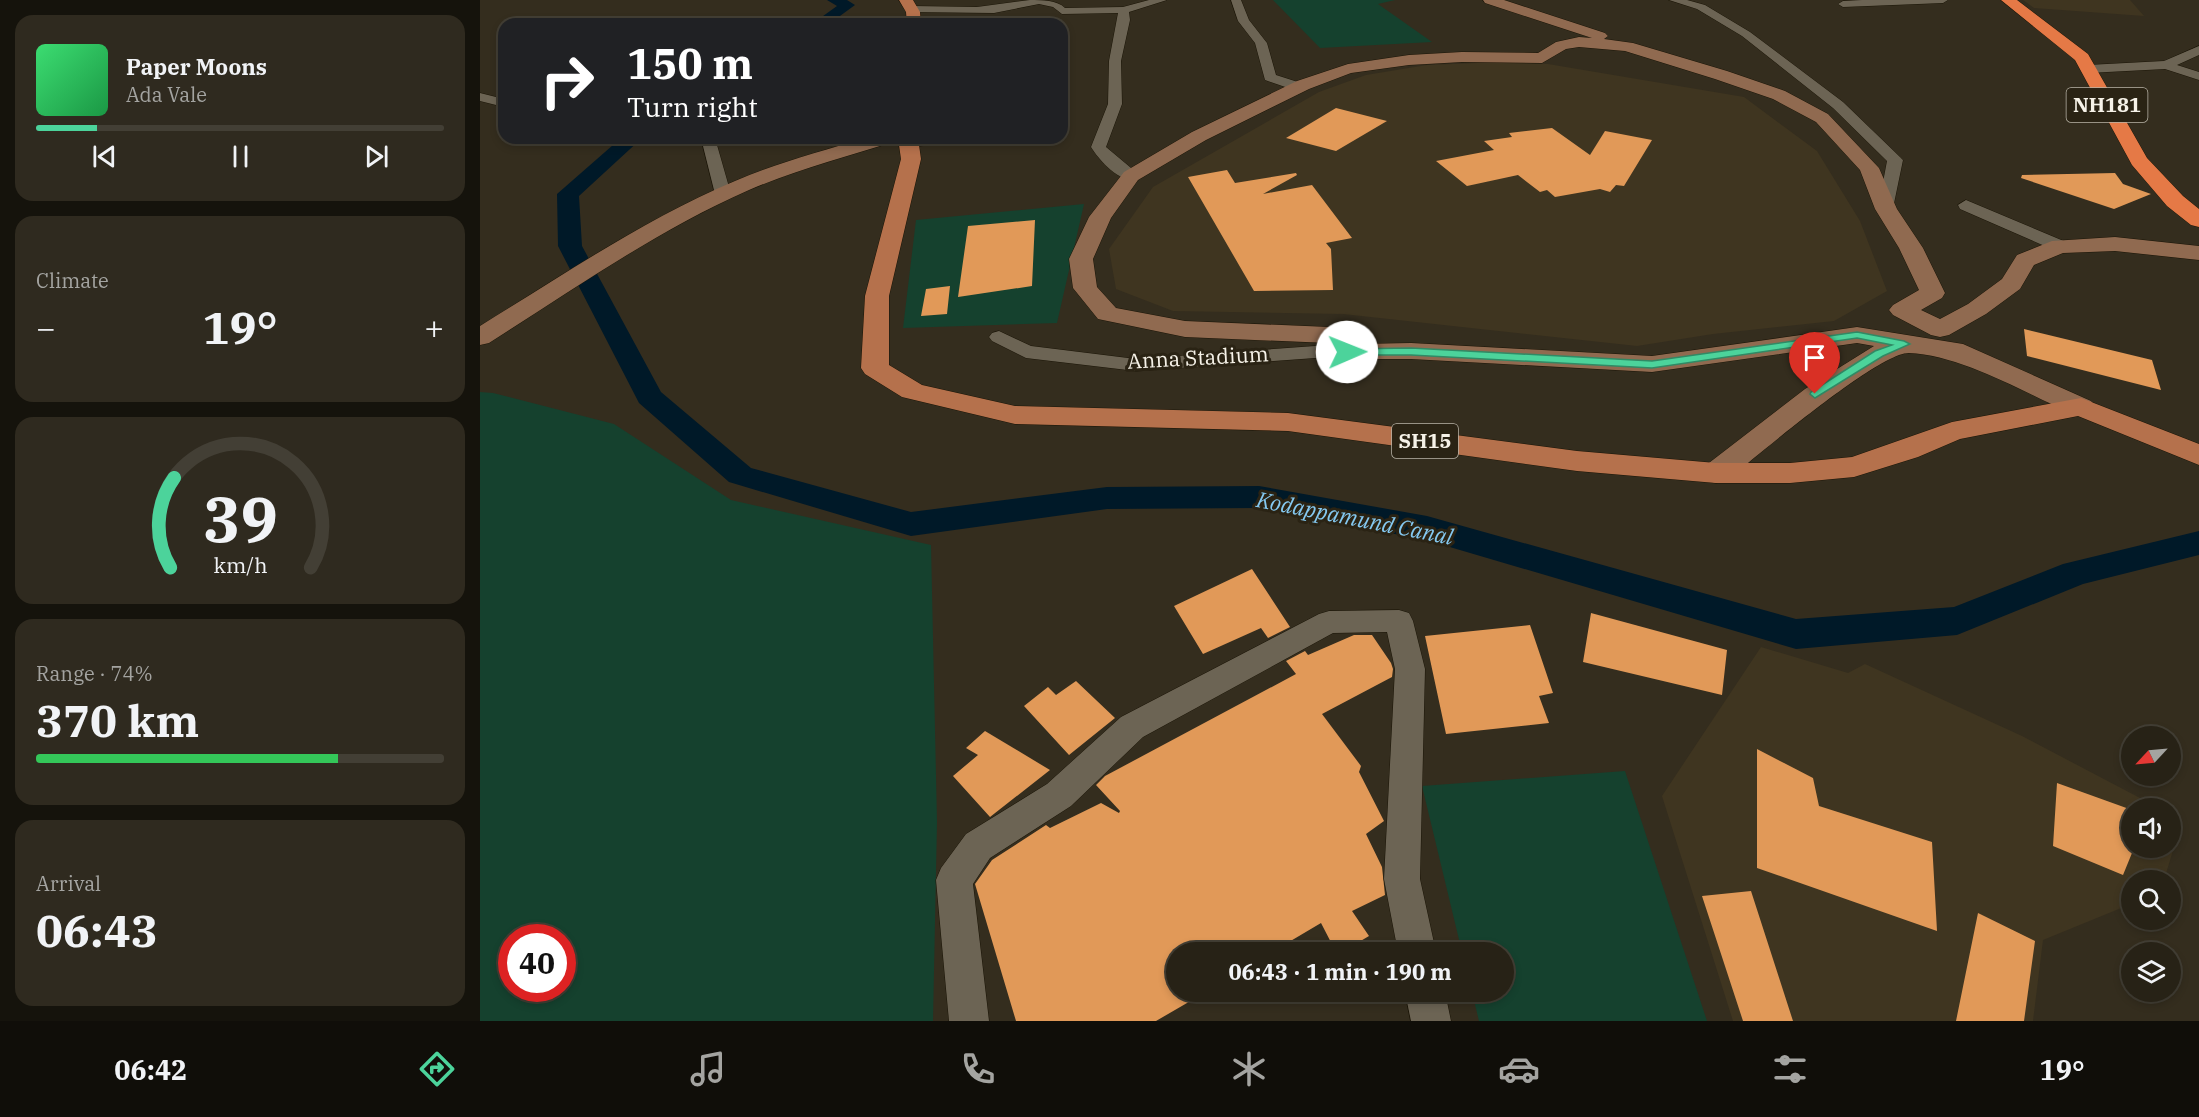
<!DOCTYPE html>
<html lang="en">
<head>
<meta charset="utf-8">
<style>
  :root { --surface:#272216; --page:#2f2a1f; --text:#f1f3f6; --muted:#a4a4a1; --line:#433f35; --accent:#4cd39b }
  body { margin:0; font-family:"IBM Plex Serif",serif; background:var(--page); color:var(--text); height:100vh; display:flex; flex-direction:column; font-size:22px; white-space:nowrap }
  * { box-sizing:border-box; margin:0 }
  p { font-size:20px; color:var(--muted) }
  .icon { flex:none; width:33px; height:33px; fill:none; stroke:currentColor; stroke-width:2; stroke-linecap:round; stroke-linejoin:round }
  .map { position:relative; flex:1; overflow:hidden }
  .details { display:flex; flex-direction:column; gap:15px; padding:15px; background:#15130c; width:480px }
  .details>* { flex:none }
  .banner { position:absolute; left:18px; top:18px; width:570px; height:126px; border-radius:18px; box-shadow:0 3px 9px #0003,0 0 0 2px var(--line); background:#202124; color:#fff; overflow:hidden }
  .needle { width:39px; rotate:244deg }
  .controls { position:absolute; left:1641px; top:726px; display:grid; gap:12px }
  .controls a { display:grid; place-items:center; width:60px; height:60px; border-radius:50%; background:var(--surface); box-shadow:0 3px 9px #0003,0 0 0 2px var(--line); font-size:30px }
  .speed { position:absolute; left:18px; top:924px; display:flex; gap:12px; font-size:30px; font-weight:700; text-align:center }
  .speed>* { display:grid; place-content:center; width:78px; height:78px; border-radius:50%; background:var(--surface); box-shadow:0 3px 9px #0003,0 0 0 2px var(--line); line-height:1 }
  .speed .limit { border:9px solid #d22; background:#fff; color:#111 }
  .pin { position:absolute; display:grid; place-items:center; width:51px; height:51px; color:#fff; margin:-62px -26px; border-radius:50% 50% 50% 0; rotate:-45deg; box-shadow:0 0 6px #0007 }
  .pin .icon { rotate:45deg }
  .me { position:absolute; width:66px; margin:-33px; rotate:89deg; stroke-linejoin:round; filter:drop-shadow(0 0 4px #0008) }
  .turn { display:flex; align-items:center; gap:21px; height:126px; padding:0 30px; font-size:27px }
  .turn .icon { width:78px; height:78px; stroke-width:2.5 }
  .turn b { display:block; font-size:42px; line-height:51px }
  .big { font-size:45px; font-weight:700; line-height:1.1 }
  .details .tile { flex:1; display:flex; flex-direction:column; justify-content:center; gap:9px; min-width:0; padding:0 21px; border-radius:18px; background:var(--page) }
  .details .dial { align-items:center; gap:0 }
  .dial svg { height:156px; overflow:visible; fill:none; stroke:var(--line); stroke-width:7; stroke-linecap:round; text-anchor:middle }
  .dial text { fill:var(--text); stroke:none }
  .song { display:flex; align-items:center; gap:18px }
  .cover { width:72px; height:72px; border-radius:9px; background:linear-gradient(135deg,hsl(140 70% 55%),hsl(140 70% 35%)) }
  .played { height:6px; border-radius:3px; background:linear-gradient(90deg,var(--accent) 15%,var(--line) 15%) }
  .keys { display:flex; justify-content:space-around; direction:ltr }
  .heat { display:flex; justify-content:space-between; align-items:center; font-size:33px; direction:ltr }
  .charge { height:9px; border-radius:4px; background:linear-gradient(90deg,#34c759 74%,var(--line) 0) }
  .trip { position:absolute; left:686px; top:942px; width:348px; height:60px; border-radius:30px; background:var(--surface); box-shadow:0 3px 9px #0003,0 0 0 2px var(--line); font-weight:700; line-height:60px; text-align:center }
  .dock { display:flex; height:96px; justify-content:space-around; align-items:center; background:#100e09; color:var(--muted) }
  .dock .icon { width:42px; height:42px }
  .dock .selected { color:var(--accent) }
  .dock b { font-size:27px; color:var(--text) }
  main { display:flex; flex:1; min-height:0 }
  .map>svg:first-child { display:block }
</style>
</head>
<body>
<main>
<section class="details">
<div class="tile">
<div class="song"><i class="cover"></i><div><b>Paper Moons</b><p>Ada Vale</p></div></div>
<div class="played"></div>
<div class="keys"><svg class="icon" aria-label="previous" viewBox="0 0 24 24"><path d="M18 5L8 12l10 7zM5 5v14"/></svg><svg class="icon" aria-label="pause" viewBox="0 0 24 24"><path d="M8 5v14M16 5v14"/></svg><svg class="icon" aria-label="next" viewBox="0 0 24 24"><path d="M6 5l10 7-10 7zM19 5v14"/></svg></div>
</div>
<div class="tile"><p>Climate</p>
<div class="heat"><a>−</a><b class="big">19°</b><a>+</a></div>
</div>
<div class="tile dial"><svg viewBox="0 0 100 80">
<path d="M14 69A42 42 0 1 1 86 69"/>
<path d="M14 69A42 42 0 0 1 16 23" stroke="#4cd39b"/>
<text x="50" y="56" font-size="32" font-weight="700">39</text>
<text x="50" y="72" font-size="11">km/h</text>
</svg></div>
<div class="tile"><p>Range · 74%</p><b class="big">370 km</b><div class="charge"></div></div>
<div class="tile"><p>Arrival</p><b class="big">06:43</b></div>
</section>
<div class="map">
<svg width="1719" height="1021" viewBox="0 0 1719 1021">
  <rect width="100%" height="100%" fill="#342d1e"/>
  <path fill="#3f3520" d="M1543 0H1650L1664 16 1554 8Z
    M1022 62 1068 64 1264 97 1337 151 1380 221 1407 291 1354 321 1233 334 1157 346 863 314 693 311 636 289 629 249 673 187 839 92 886 75 947 65Z
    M1281 647 1368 673 1385 664 1542 736 1679 808H1652V848H1690L1691 815 1702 821 1684 880H1652L1651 904 1563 940 1553 1021H1253L1182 796Z"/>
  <path fill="#15412e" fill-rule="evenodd" d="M793 0H915L898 4 952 42 840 48Z
    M604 204 577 323 423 328 436 220Z
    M0 392 13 393 134 424 251 500 451 545 457 822 453 1021H0ZM32 938H82V988H32Z
    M1145 771 1227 1021H999L992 992H1023V952H982L942 786Z"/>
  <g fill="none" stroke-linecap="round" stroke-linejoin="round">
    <path fill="#001928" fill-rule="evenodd" d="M347 0H367L375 5 349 24H332L357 6Z
      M141 138H162L99 196 102 246 181 392 271 468 431 512 627 487 779 486 947 516 1316 619 1474 607 1583 564 1719 531V555L1603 584 1477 635 1316 649 946 540 779 508 627 509 431 536 249 482 159 403 78 246 77 194Z"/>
  </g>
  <path fill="#e19958" d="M856 108 907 121 856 151 806 138Z
    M1072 128 1110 155 1125 131 1172 140 1144 186 1136 185 1130 192 1120 189 1075 197 1067 190 1060 192 1038 175 987 186 956 161 1014 150 1004 141 1032 137 1029 133Z
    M747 170 755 183 816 173 817 175 783 194 832 185 872 238 846 243 851 249 853 290 774 291 708 177Z
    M1635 173 1643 184 1671 194 1634 209 1541 178 1542 175Z
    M555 220 552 286 478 297 488 226Z
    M470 286 467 314 441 316 446 289Z
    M1544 329 1672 360 1681 390 1547 356Z
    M772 569 810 627 788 638 781 628 723 654 694 606Z
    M1111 613 1247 650 1242 695 1103 662Z
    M1050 625 1073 693 1059 696 1069 723 966 734 945 636Z
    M874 635H892L911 663 913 669 912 677 842 714 881 766 879 772 904 821 886 834 902 867 905 895 872 911 889 936 862 952H856L841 923 792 952H696V992H726L676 1021H536L495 884 512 860 566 825 570 828 621 803 639 813 640 811 616 785 625 776 816 674 806 661 825 651 828 655Z
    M596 681 635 718 589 755 544 706 568 687 576 695Z
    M505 731 570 770 510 817 473 776 498 755 486 748Z
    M1277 749 1333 778 1339 806 1452 842 1457 931 1277 868Z
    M1577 783 1652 810V853L1643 875 1573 846Z
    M1271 891 1313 1021H1263L1222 896Z
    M1498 913 1555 941 1544 1021H1476Z"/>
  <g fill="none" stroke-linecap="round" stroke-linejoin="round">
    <g stroke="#1b1507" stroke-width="1">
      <path id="street" d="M550 0C562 0 577 0 585 8L643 7 669 0H687L649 12 650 20 641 61 642 104 626 147 657 173 659 176 657 179C640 184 619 160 611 147L628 104 629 61 638 13 582 14 573 7 559 4 514 13 431 12 426 9 431 6 497 7Z
        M751 0H761L769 20 787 43 796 75 824 84 826 87 824 90H814L785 80 775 43 758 21Z
        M1189 0H1207L1225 5 1270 32 1363 102 1420 157 1423 160 1412 213H1400L1398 209 1407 161 1353 108 1262 36 1217 9Z
        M1382 0H1468L1463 3 1363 7 1358 4 1363 1Z
        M1719 46V55L1697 65 1719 72V80L1685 69 1608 73 1602 69 1608 65 1684 61Z
        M0 93 24 99V107L0 101Z
        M221 138H235L251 194 249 197 243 199 235 194Z
        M432 138H461C454 145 434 148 424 146L422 143 424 140Z
        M1486 200 1586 242 1589 246 1586 250H1574L1480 209 1478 205Z
        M519 331 551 346 656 359 849 345 856 347 859 351 856 355 849 357 656 371 546 358 512 341 509 337 512 333Z
        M919 610 929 613 933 621 945 669 940 879 956 952H918L904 879 915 669 907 632 853 633 663 737 591 806 510 858 493 884 509 1021H469L456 880 461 868 486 834 567 784 641 717 839 614 849 611Z
        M925 992H965L971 1021H931Z"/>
    </g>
    <g stroke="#1b1507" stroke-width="1">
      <path id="secondary" d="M1003 0H1024L1125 33 1128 36 1124 39 1153 43 1247 71 1305 91 1348 114 1399 168 1417 209 1443 248 1465 293 1462 298 1441 310 1460 319 1488 304 1522 279 1537 255 1572 241 1635 237 1719 246V260L1635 251 1583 253 1554 265 1540 289 1506 314 1469 335 1460 337 1451 335 1413 315 1409 310 1413 305 1439 290 1419 248 1395 209 1380 170 1336 122 1293 99 1235 79 1145 51 1099 47 1086 49 1062 63 982 62 929 65 871 73 829 89 726 140 658 180 631 218 613 259 617 287 636 308 705 321 849 327 876 333 880 344 931 343 1172 356 1377 327 1483 344 1611 401 1616 407 1611 413 1601 416 1591 413C1543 392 1481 355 1429 353 1399 352 1276 457 1247 480L1236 483 1225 480 1220 473 1225 466 1325 389 1394 346 1377 343 1172 372 931 359H849L839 357 835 351 839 345 849 343 705 337 618 319 593 288 589 259 609 217 644 172 712 132 817 81 868 64 929 55 982 52 1058 53 1076 42 1099 37 1112 38 1005 3Z
        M386 138H416L413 142C365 157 316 170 269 190 178 230 94 289 9 343L0 345V326C83 275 165 219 255 181 297 163 342 151 386 138Z"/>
    </g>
    <g stroke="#1b1507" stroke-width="1">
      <path id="primary" d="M419 0H433L440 12 441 24H427L426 12Z
        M418 138H438L441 159 409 296V365L442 385 535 406 808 413 1097 451 1236 463H1310L1372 457 1472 422 1601 398 1719 444V465L1598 416 1480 439 1438 457 1374 477 1310 483H1236L1097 471 808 431 535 424 422 397 385 374 381 368 385 296 421 159Z"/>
    </g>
    <g stroke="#1b1507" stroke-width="1">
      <path id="highway" d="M1521 0H1537L1608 54 1667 158 1703 196 1719 209V227L1711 225 1687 206 1652 165 1595 60Z"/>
    </g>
    <use href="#street" fill="#6c6454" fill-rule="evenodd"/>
    <use href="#secondary" fill="#906a50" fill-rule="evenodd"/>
    <use href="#primary" fill="#b5714c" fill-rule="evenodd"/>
    <use href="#highway" fill="#e57946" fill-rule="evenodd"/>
  </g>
  <path fill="#4cd39b" stroke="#318965" stroke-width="1.5" d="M1377 332 1424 341 1430 344 1403 356 1335 398 1330 394 1331 392 1395 351 1412 345 1377 338 1172 368 931 355H867L861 352 867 349 931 348 1172 361Z"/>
  <g text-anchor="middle" stroke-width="6" stroke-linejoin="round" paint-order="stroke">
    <g fill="#2a2314" stroke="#b9b4a8" stroke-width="1.5">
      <rect x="1586.5" y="88" width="81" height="34" rx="4.5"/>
      <rect x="912" y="424" width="66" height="34" rx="4.5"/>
    </g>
    <g font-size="20" font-weight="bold" fill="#f6f2e8">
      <text x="1627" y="112">NH181</text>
      <text x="945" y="448">SH15</text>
    </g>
    <g font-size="21" fill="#f6f2e8" stroke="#2a2314">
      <text transform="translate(718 358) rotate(-3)" y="7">Anna Stadium</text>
    </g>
    <g font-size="22" font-style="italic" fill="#85c9f1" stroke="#2a2314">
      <text transform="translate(875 518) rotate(11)" y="8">Kodappamund Canal</text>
    </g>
  </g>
</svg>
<div class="controls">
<a><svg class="needle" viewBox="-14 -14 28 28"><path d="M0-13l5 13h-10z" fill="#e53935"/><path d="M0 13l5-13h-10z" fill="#a4a4a1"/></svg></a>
<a><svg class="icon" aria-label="sound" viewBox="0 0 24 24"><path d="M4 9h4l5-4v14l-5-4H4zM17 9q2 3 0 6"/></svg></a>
<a><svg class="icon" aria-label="search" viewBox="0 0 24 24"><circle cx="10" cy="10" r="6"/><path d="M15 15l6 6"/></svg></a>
<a><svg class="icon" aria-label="layers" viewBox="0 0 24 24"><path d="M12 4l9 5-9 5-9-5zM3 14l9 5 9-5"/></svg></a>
</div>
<div class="speed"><div class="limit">40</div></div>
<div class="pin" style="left:1335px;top:394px;background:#d93025"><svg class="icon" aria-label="arrive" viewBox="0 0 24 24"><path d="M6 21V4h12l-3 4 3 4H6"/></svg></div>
<svg class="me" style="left:867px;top:352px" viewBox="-20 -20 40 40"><circle r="19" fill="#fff"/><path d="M0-13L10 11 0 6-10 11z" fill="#4cd39b"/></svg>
<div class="trip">06:43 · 1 min · 190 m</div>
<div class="banner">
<div class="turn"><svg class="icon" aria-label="right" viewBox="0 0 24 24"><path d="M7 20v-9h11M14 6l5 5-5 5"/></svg><div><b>150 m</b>Turn right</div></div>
</div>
</div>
</main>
<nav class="dock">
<b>06:42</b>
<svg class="icon selected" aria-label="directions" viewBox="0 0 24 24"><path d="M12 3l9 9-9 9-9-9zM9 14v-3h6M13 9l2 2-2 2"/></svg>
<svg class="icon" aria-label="music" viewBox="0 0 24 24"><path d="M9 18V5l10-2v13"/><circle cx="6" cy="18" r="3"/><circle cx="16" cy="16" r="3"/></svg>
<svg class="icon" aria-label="phone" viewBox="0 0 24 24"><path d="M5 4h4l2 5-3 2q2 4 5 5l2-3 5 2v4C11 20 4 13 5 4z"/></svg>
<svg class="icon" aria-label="climate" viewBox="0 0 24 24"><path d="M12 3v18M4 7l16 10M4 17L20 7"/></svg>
<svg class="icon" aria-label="car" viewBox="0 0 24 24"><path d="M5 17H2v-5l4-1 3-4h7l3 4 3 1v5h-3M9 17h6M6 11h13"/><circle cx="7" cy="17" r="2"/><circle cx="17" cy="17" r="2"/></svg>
<svg class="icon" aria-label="filters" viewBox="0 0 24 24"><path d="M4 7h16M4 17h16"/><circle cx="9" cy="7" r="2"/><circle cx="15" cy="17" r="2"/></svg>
<b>19°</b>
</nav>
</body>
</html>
